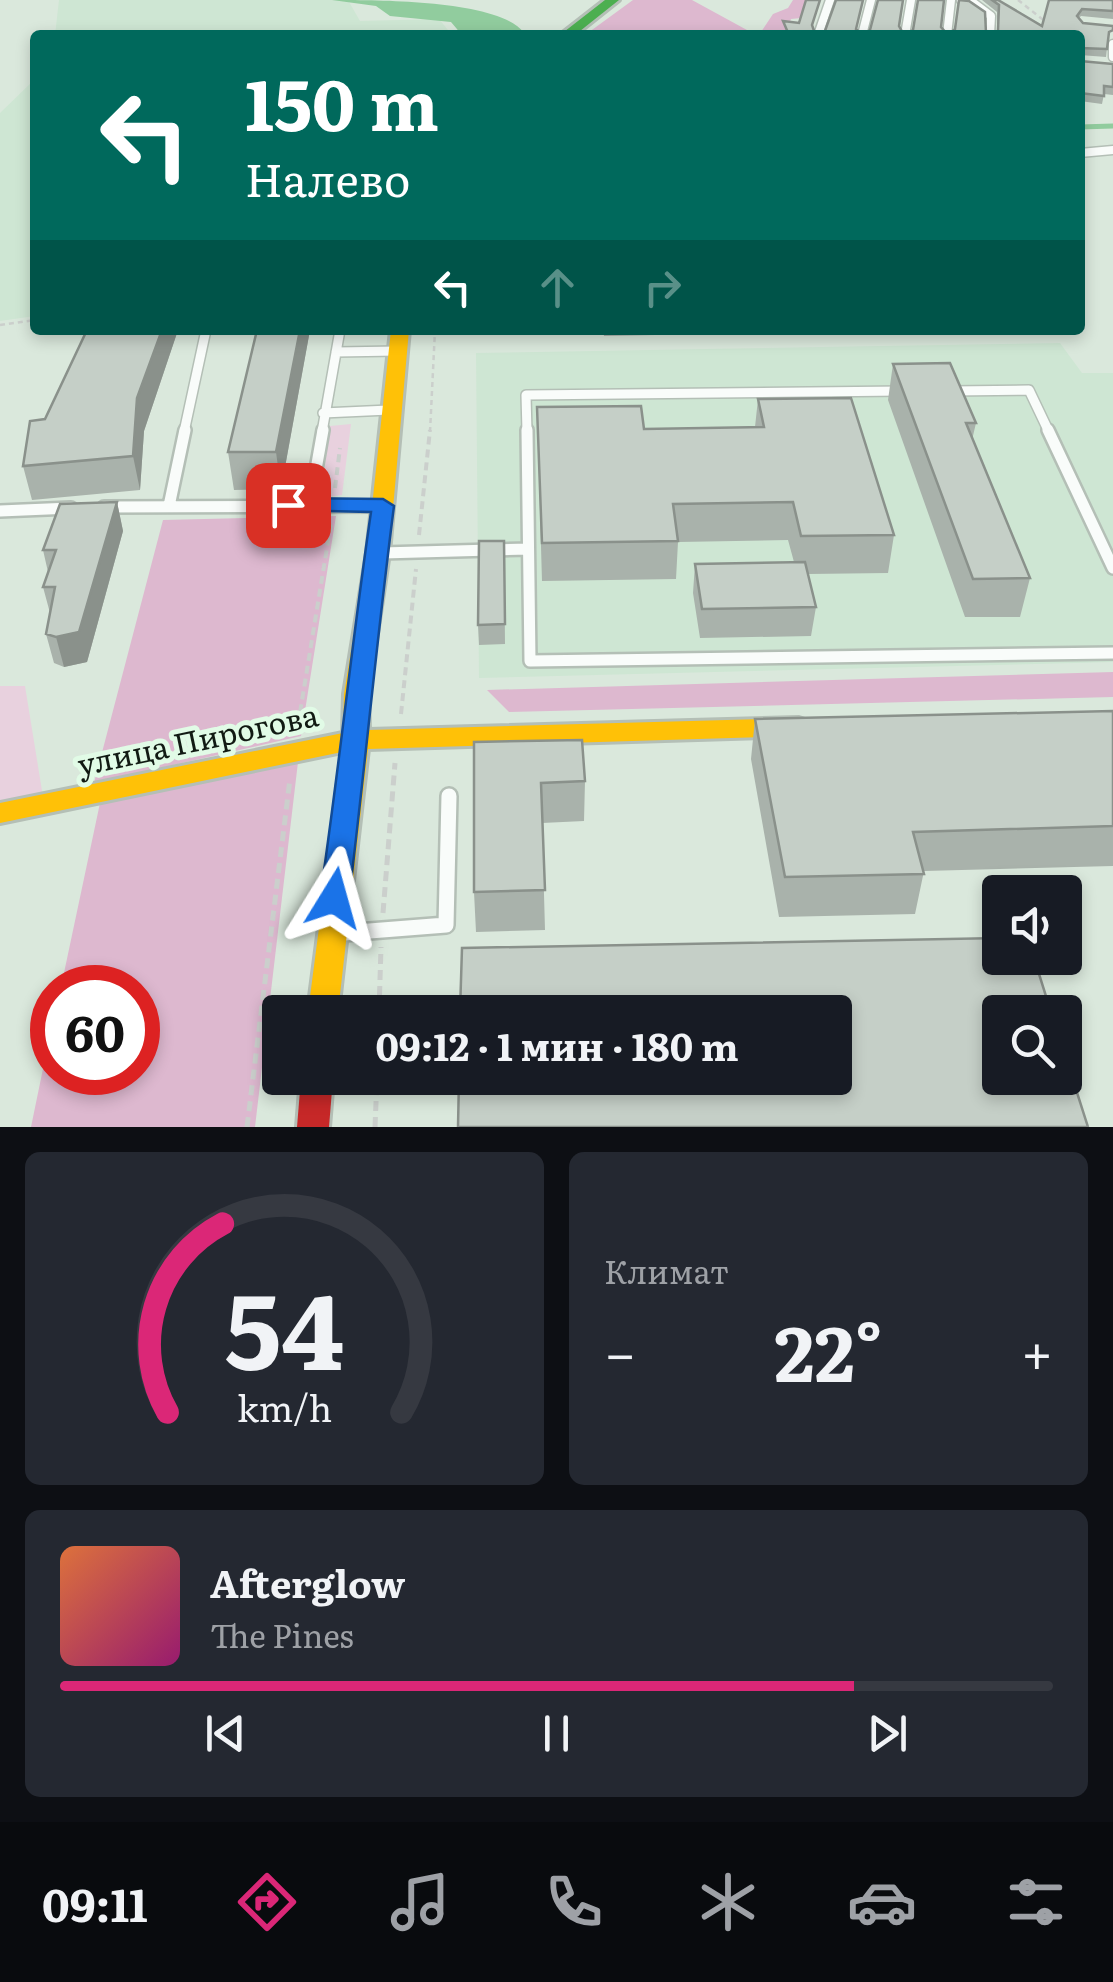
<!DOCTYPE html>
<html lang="ru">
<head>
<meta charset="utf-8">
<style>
  :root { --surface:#171b24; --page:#242831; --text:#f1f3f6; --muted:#9ea1a6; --line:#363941; --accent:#db2777 }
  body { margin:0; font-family:Literata,serif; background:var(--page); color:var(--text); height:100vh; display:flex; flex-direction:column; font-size:38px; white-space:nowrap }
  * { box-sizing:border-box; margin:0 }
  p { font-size:32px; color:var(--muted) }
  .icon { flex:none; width:55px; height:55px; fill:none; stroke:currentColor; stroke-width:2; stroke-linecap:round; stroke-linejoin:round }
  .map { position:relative; height:1127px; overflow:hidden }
  .drawer { display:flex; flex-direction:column; gap:25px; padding:25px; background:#0d0f14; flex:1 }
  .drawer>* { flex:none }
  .top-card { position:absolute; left:30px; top:30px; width:1055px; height:305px; border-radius:10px; box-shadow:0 5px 15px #0003; background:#00695c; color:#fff; overflow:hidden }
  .controls { position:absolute; left:982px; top:875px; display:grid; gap:20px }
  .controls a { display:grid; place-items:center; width:100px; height:100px; border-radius:10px; background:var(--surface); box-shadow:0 5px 15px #0003; font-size:50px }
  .speed { position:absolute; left:30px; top:965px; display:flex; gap:20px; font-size:50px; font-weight:700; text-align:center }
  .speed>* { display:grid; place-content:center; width:130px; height:130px; border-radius:50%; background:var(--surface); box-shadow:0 5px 15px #0003; line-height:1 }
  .speed .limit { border:15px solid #d22; background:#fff; color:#111 }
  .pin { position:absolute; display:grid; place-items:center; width:85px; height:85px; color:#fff; margin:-42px; border-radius:20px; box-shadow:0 5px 15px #0006 }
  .me { position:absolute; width:110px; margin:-55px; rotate:8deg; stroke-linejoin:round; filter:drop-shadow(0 0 8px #0008) }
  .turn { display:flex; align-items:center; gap:35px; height:210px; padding:0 50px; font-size:45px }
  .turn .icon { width:130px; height:130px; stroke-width:2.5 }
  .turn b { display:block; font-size:70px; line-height:85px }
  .lanes { display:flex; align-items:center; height:95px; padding:0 50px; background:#0003; justify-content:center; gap:50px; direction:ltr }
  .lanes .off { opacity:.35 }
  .big { font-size:75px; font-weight:700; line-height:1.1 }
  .drawer .card { flex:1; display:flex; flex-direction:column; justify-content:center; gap:15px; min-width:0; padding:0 35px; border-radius:15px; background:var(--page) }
  .drawer .dial { align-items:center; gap:0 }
  .dial svg { height:260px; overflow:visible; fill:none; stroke:var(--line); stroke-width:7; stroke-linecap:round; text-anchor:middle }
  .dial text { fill:var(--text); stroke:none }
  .song { display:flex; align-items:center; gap:30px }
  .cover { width:120px; height:120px; border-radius:15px; background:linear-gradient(135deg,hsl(20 70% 55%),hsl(320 70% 35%)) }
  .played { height:10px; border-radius:5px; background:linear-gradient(90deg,var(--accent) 80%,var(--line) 80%) }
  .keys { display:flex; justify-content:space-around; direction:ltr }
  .heat { display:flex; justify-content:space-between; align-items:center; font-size:55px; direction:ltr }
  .drawer .tiles { flex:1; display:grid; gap:25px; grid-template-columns:1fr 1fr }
  .card:last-child { grid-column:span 2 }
  .trip { position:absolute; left:262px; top:995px; width:590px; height:100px; border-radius:10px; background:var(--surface); box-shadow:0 5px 15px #0003; font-weight:700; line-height:100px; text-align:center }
  .tab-bar { display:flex; height:160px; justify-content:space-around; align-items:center; background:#090b0e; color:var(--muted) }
  .tab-bar .icon { width:70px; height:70px }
  .tab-bar .current { color:var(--accent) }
  .tab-bar b { font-size:45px; color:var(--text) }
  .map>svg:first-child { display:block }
</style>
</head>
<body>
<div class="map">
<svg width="1113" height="1127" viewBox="0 0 1113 1127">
  <rect width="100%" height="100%" fill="#dae8dc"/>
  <path fill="#cee6d3" d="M59 0H348L360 21 439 19 452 35H55Z
    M35 79V316L0 321V113Z
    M1060 343 1082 373H1113V662L479 678 476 353Z"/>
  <path fill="#e8d1de" d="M351 424 342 495 321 498 330 426Z
    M0 686H25L44 803 0 813Z"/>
  <path fill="#ddb8cf" d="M633 0H692L747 30 761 32 773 14 788 8 793 0H808L802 18 791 19 785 35H585Z
    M336 516 301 736 94 783 163 520Z
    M1113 672V697L509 712 487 690Z
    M298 762 255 1127H31L52 1025V1072H138V988L61 987 100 803Z"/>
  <path fill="#91cc9e" d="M332 0C379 0 501 0 524 33L462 35 451 22 390 16 376 6Z"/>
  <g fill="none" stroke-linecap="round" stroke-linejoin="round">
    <path stroke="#91cc9e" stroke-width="5" d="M1080 127 1113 126"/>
    <g stroke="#b4bfb6" stroke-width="11">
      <path id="lane-far3" d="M961 0 971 1 991 16 990 35
        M818 35 830 0
        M862 35 871 0
        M905 35 911 0
        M947 35 951 0
        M1113 44V57
        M1080 153 1113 150"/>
    </g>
    <g stroke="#b4bfb6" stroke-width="12">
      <path id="lane-far2" d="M336 352 397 351
        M951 391 1029 390 1049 432
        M323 413 389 410
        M184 432 206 330
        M322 432 340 330
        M527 432 526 395 903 391"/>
    </g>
    <g stroke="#b4bfb6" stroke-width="16">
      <path id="lane-far1" d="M527 430 530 661 1113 653
        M1048 430 1113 568
        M315 475 323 430
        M169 506 185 430
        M104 507 381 506
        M0 511 71 508
        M382 553 528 549"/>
    </g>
    <g stroke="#b4bfb6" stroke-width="20">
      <path id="lane" d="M344 933 446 925 449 796"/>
    </g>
    <g stroke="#b4bfb6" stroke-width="6">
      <path id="fast" d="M605 0H619L575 35H560Z"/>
    </g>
    <g stroke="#b4bfb6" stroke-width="6">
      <path id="slow" d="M391 330H409L389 553 368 694 369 730 799 718 808 721 812 727 808 733 799 736 368 749 338 1012H308L342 752 0 823V803L343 733 344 694 367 553Z"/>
    </g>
    <g stroke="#b4bfb6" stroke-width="6">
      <path id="jam" d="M301 1078H333L329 1127H297Z"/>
    </g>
    <path stroke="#cbcfcc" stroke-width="2.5" stroke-dasharray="5 4" stroke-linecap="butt" d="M1018 0 1046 22
      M0 325 35 320
      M430 432 435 330"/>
    <path stroke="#cbcfcc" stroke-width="4" stroke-dasharray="8 5" stroke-linecap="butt" d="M335 488 340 448
      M419 535 430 430
      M401 714 416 569
      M298 725 331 523"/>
    <path stroke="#cbcfcc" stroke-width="5" stroke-dasharray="10 6" stroke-linecap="butt" d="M383 913 395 763
      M379 1012 381 947
      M247 1127 290 779
      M375 1127 377 1078"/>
    <use href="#lane-far3" stroke="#f9fcfa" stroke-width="8"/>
    <use href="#lane-far2" stroke="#f9fcfa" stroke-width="9"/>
    <use href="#lane-far1" stroke="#f9fcfa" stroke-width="11"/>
    <use href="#lane" stroke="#f9fcfa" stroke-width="15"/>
    <use href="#fast" fill="#4caf50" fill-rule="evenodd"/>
    <use href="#slow" fill="#ffc107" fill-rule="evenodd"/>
    <use href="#jam" fill="#c62828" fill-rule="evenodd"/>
  </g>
  <path fill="#a9b2ab" d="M982 0H998L1042 26 1049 0H1113V19L1081 16 1079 18 1083 23 1108 39 1106 57 1080 55V35L986 33 997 31V12Z
    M1080 61 1113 64V95L1104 94 1102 104 1080 101Z
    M87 330H178L144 431 140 490 32 500 23 466Z
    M257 330H310L281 489 234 490 228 452Z
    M603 330H655V335L604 336Z
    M893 364 976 423 972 440 1030 578 1020 617H965L888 400Z
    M758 399 894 535 888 573 808 574 816 607 811 636 700 638 693 593 695 564 794 562 788 540 678 542 676 579 542 581 537 407 644 429 755 427Z
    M117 502 123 531 87 662 64 667 54 663 46 634 50 613 43 587 48 572 43 550Z
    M504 541 505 644 479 645 478 625Z
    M1113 711V866L924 871 915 914 779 917 751 759 755 719Z
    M474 742 585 781 584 821 542 823 545 930 476 932 474 892Z"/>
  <path fill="#8a918b" d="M162 330H178L144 431 140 490 133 456 137 398Z
    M300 330H310L281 489 276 452Z
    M117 502 123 531 87 662 64 667 56 637Z"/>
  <path fill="#c5cfc7" stroke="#8a918b" stroke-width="2.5" d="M806 0H820L812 25 815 34 825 31 836 0H863L856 29 862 35H789L783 21 799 23Z
    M878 0H903L899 26 904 35 913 30 918 0H944L941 27 948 35H862L870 30Z
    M959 0 969 1 985 12 986 33 998 31 999 5 992 0H998L1042 26 1049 0H1113V11L1082 9 1077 16 1083 23 1113 26V30L1109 32 1107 49 1080 48V35H948L955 29Z
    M1080 61 1113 64V87L1104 86V96L1080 93Z
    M87 330H162L137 398 133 456 23 466 30 421 45 419Z
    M257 330H300L276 452H228Z
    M950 363 976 423H966L1030 578 973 579 893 364Z
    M851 398 894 535 801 536 793 502 673 504 678 541 542 543 537 407 641 406 644 429 764 427 758 399Z
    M117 502 79 632 56 637 46 634 55 587H43L56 550H43L60 504Z
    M479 541H504L505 624 478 625Z
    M805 562 816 607 702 609 695 564Z
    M1113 711V826L913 832 924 874 785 877 755 719Z
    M582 740 585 781 541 783 545 890 474 892V742Z
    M1000 938V958H1034L1051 1012H1000V1078H1065V1055L1088 1127H458L459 1078H835V1012H460L462 948Z"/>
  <path fill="#1a73e8" stroke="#114b97" stroke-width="2.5" d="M288 498 383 499 394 506C377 637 365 767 349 898L345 907 334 910 324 907 320 898C339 770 352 641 371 512L280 510 277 505Z"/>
  <g text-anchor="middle" stroke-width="10" stroke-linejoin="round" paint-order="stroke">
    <g font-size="30" fill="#111a13" stroke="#e1fbe6">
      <text transform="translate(198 741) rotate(-12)" y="10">улица Пирогова</text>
    </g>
  </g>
</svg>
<div class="controls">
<a><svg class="icon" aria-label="sound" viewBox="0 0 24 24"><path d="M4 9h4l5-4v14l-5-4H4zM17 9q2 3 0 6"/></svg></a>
<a><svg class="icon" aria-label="search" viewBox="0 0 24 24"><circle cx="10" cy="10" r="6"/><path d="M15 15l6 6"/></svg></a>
</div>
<div class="speed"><div class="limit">60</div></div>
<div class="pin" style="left:288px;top:505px;background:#d93025"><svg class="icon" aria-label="arrive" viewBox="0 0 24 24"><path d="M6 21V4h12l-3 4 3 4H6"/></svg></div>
<svg class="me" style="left:334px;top:898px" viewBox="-20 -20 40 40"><path d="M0-17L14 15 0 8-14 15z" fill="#1a73e8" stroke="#fff" stroke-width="4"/></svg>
<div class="trip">09:12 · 1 мин · 180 m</div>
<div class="top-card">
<div class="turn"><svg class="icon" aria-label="left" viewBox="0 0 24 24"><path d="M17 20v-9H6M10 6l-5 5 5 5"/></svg><div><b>150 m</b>Налево</div></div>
<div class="lanes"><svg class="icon" aria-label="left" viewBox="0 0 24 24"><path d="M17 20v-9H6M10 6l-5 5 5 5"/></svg><svg class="icon off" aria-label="ahead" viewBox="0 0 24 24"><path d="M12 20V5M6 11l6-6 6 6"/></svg><svg class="icon off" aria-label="right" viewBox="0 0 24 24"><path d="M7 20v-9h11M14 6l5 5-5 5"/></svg></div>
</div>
</div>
<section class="drawer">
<div class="tiles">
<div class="card dial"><svg viewBox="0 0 100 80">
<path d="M14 69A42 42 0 1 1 86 69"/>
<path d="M14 69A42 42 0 0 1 31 11" stroke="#db2777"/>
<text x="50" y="56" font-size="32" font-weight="700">54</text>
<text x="50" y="72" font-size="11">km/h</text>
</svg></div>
<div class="card"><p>Климат</p>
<div class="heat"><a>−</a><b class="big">22°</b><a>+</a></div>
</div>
<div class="card">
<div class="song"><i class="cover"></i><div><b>Afterglow</b><p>The Pines</p></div></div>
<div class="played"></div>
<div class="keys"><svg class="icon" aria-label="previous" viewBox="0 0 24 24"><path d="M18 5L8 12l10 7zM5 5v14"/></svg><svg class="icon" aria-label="pause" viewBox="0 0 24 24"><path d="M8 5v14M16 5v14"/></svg><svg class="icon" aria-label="next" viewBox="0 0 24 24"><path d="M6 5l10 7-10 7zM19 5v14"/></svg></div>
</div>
</div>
</section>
<nav class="tab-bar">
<b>09:11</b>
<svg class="icon current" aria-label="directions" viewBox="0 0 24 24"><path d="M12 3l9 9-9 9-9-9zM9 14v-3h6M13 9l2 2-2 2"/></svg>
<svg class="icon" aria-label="music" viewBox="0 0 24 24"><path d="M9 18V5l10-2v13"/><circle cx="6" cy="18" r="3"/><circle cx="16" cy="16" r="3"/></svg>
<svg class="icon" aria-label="phone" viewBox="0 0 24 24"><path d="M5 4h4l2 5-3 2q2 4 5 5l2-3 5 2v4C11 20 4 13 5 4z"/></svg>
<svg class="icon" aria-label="climate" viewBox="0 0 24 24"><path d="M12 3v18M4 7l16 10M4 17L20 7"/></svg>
<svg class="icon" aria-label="car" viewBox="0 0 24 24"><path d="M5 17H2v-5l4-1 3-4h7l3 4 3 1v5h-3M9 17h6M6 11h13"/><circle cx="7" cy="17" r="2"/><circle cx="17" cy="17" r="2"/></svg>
<svg class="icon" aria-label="filters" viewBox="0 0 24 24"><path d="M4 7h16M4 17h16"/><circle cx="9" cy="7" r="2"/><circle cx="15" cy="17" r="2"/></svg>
</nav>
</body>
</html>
